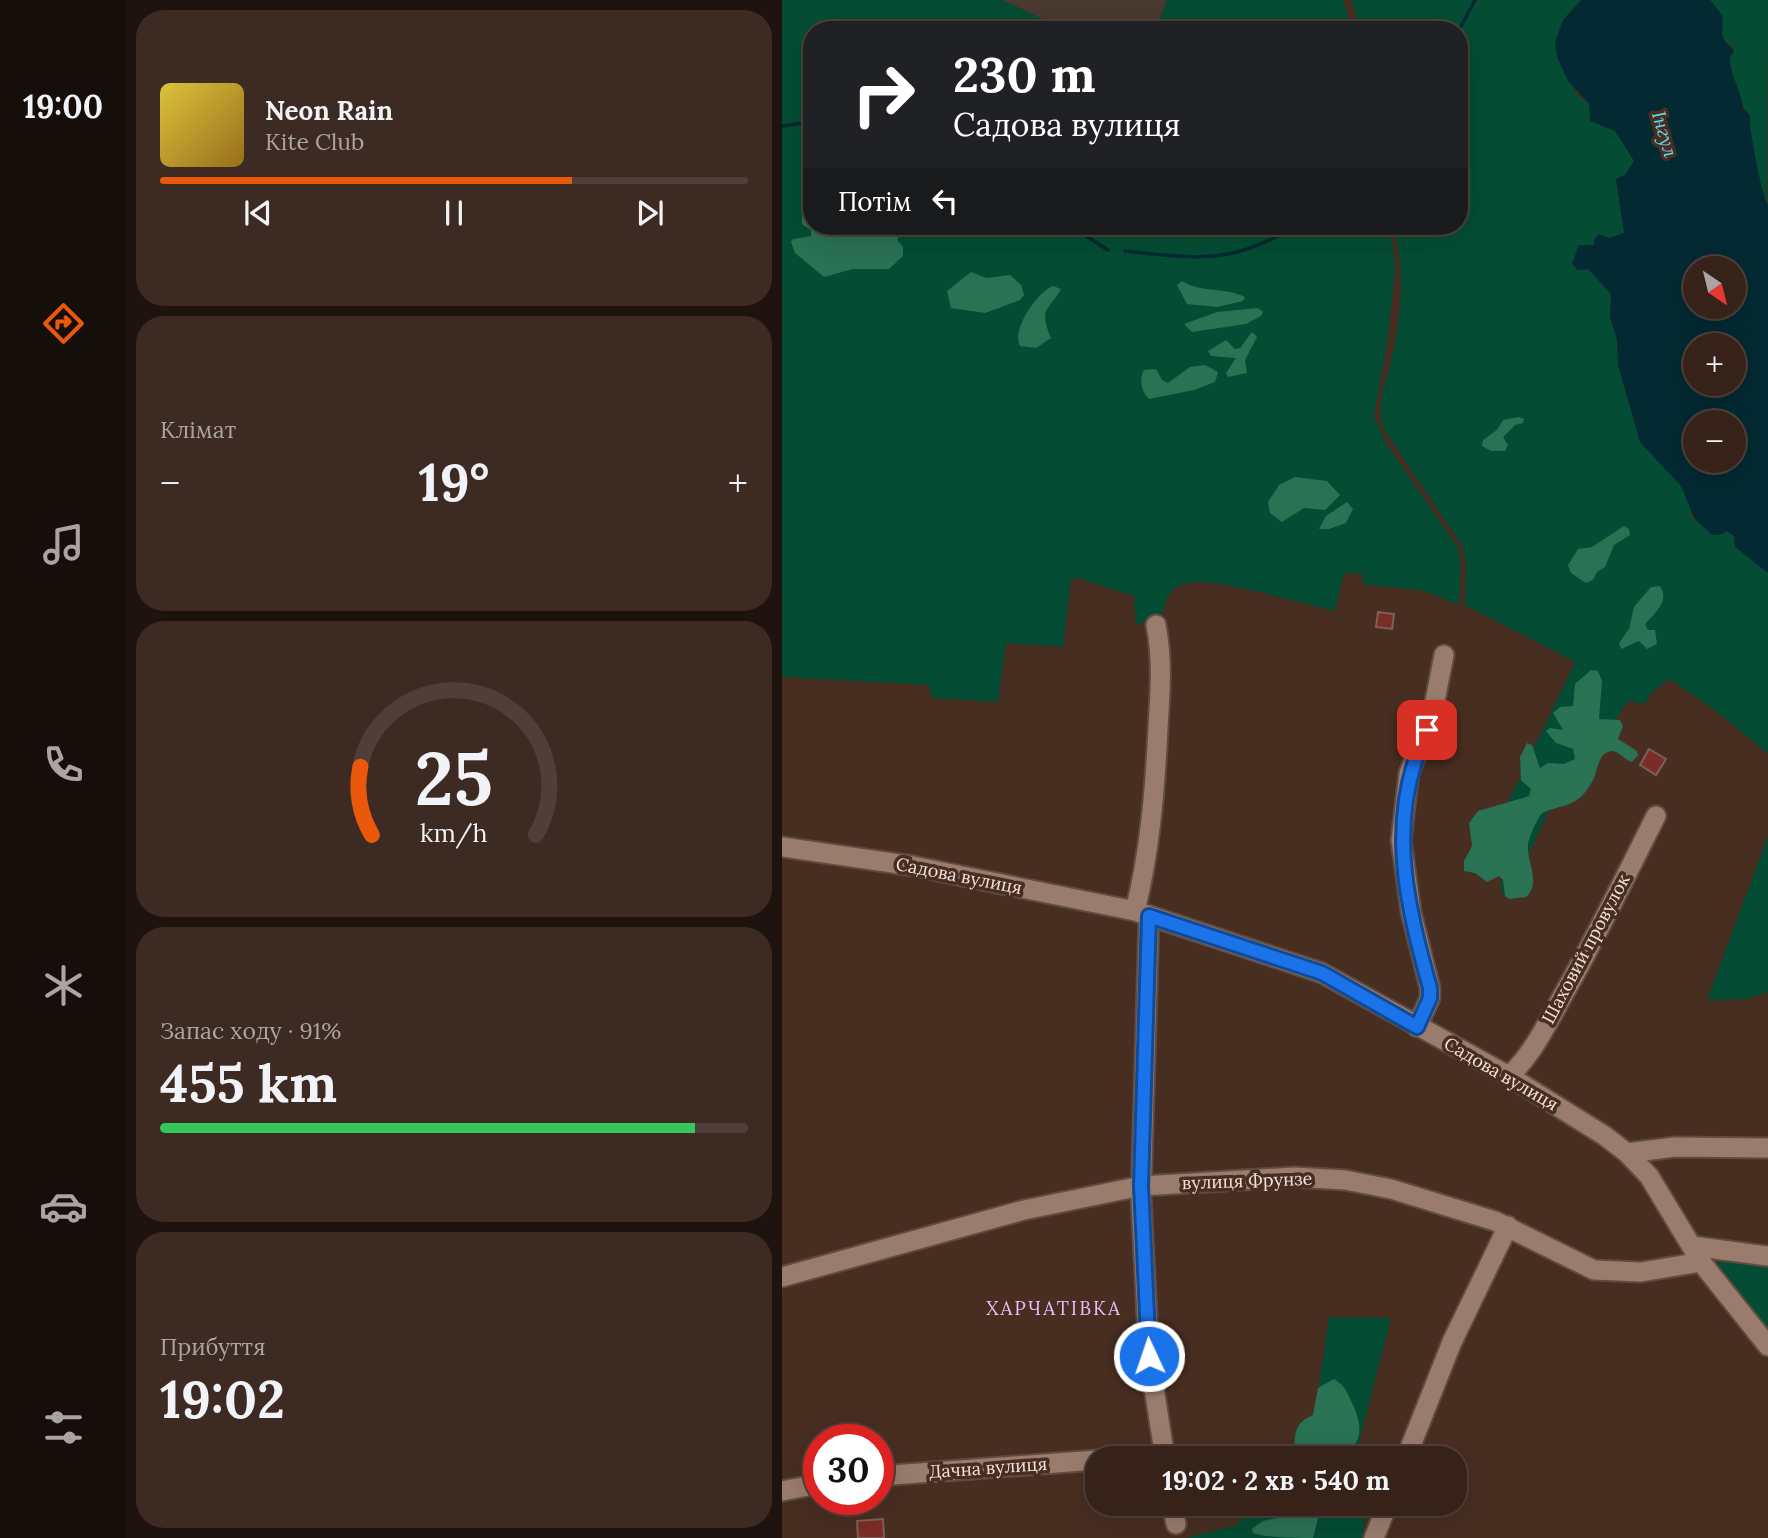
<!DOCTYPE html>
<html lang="uk">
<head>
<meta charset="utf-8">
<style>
  :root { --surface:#362219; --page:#3d2a22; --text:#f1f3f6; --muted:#aaa4a2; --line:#503f38; --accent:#ea580c }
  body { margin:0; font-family:Lora,serif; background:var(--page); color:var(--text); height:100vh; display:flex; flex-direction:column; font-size:26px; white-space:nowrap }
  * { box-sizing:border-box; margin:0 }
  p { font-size:23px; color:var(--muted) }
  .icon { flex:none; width:38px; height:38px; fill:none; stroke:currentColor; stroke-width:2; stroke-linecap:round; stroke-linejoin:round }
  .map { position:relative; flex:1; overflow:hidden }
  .details { display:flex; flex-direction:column; gap:10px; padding:10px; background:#1e130e; width:656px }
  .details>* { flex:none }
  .top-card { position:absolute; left:21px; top:21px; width:665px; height:214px; border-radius:28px; box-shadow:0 7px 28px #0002,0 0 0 2px var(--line); background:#202124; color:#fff; overflow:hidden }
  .needle { width:46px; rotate:145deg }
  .tools { position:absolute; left:901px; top:256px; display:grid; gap:14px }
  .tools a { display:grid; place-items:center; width:63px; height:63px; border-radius:50%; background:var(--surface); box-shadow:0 7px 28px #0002,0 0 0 2px var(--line); font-size:35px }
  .speed { position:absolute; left:21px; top:1424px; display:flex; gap:14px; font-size:35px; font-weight:700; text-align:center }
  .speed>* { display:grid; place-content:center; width:91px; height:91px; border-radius:50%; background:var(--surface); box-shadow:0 7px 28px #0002,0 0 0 2px var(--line); line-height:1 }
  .speed .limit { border:10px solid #d22; background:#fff; color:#111 }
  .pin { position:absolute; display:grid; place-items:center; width:60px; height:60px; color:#fff; margin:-30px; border-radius:14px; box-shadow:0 4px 10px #0006 }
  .me { position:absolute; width:77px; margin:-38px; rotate:357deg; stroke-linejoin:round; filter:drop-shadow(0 0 5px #0008) }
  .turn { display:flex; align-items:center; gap:24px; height:147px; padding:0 35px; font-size:32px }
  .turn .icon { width:91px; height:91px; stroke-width:2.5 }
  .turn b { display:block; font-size:49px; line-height:60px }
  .then { display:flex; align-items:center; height:66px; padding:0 35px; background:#0003; gap:14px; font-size:26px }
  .big { font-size:52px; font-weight:700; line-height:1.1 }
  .details .tile { flex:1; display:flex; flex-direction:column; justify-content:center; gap:10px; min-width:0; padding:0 24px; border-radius:28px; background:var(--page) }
  .details .dial { align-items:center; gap:0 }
  .dial svg { height:182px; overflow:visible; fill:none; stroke:var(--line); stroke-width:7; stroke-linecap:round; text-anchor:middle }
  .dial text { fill:var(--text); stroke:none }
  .song { display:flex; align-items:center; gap:21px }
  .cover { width:84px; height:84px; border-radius:10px; background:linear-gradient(135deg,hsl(50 70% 55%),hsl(40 70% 35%)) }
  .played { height:7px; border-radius:4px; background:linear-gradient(90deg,var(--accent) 70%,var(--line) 70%) }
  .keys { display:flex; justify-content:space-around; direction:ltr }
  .heat { display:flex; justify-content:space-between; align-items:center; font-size:38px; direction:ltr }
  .charge { height:10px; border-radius:5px; background:linear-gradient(90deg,#34c759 91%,var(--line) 0) }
  .trip { position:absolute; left:303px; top:1446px; width:382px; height:70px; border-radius:28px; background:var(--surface); box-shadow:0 7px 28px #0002,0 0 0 2px var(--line); font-weight:700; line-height:70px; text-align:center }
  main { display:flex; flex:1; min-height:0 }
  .tabs { display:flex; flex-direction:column; width:126px; justify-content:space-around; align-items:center; background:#160e0a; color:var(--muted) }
  .tabs .icon { width:49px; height:49px }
  .tabs .selected { color:var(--accent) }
  .tabs b { font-size:32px; color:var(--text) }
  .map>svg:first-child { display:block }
</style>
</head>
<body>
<main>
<nav class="tabs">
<b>19:00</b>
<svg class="icon selected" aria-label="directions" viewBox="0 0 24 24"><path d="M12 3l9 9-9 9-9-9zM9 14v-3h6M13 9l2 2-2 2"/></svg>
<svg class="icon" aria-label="music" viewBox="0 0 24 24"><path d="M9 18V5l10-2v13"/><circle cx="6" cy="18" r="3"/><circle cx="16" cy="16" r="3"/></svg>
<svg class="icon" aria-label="phone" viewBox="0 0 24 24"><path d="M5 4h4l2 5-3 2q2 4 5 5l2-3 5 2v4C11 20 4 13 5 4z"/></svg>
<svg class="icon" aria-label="climate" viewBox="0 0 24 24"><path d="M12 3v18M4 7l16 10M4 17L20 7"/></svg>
<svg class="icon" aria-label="car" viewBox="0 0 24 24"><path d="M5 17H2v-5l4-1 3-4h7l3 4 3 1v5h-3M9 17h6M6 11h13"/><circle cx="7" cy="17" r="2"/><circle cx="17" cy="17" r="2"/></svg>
<svg class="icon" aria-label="filters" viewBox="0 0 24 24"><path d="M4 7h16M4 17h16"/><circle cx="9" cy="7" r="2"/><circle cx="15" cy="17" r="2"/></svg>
</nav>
<section class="details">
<div class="tile">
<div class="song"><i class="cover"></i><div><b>Neon Rain</b><p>Kite Club</p></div></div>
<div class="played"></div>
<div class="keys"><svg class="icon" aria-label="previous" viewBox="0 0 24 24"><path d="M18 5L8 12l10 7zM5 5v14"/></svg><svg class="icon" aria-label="pause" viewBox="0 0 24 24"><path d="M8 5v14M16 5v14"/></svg><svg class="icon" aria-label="next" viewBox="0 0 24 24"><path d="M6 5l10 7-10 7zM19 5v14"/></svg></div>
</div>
<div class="tile"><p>Клімат</p>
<div class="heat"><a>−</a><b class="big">19°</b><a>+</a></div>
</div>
<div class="tile dial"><svg viewBox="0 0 100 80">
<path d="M14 69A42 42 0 1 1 86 69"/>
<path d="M14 69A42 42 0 0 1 9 39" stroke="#ea580c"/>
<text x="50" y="56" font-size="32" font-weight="700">25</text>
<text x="50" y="72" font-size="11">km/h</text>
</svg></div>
<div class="tile"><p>Запас ходу · 91%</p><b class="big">455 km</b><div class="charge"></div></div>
<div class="tile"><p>Прибуття</p><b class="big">19:02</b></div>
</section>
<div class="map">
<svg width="986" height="1538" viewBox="0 0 986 1538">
  <rect width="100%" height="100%" fill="#482e21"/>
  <path fill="#49392e" d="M221 0H385L374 30H283Z"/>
  <path fill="#044d34" d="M0 0H221L283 30H30V226H605L611 247 613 270 606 338 592 416 604 443 676 548 679 564 677 605 643 591 581 584 580 574 562 573 553 611C520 604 429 575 401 584 385 590 383 605 379 619L354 624 352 596 295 578 289 580 281 647 224 643 216 702 150 698 147 685 0 677Z
    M385 0H561L571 30H374Z
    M569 0H799L781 20 773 42 794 94 807 104C809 120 824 122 834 132 840 139 848 152 852 161L843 175 834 179 842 233 810 247 797 246 795 269H806L829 294 828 317 835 340 836 365 858 442 899 486 908 503 909 516 930 535 945 531 952 536V545L986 573V754L934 711 888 679 870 692 863 704 846 701 777 803 770 804 729 893H719L720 815 793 662 683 605 684 563 680 546 601 428C594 405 602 388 608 365 619 327 624 262 610 226H677V30H579Z
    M928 0H986L985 204C979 195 970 140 966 124L968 117C960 107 948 72 948 59 949 56 952 53 952 50L942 39Z
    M986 836V992L964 999 925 1000Z
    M938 1259H986V1338L935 1267Z
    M547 1317 609 1318 573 1458H526Z
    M519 1503H562L584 1519 580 1538H403L456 1525 461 1513 518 1510Z"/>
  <path fill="#297254" d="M26 205 30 206V226H122L115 240 121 247V256L107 269H71L42 277 13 253 9 242 11 239 29 236V230L20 224V210Z
    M189 272 204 278 228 275 239 285 242 295 238 300 203 313 169 308 165 291Z
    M400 281C418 293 444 287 463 297L461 301 435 307 405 304 395 285Z
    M271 286 279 289C267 311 256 307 269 338L254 348 238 346C229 330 255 292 271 286Z
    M476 308 481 312 479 316 464 324 410 332 402 324 435 312Z
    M470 332 475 337 463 360 465 373 446 377 444 373 454 358 429 356 426 351 444 340 453 349 458 348Z
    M423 365 436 372 433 382 412 390 367 399C359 391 357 379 362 370L374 369 380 380 386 383 408 367Z
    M737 417 742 419 741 423 733 425 721 437 726 445 723 451H709L700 446 701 440 715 430 721 420Z
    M513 477 545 481 558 495 543 510 522 508 500 522 488 513 486 502 497 485Z
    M565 502 571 509 564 523 547 529H537L544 516Z
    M842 526 847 529 848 535 832 545 823 567 815 572 811 580 804 583 789 573 786 565 796 549 810 547Z
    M878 586C888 601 873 613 863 624L866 630H873L875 644 865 649 857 641 839 649 837 643 847 629 852 607 869 587Z
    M809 670 816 671 820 681 817 719 838 720 841 726 836 739 855 751 856 755 850 762C843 760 836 751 831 751 815 751 816 773 810 782 795 808 784 803 760 813 755 819 747 837 746 844 744 861 760 883 744 897L727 899 723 896 721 880 717 876 705 882 693 873 682 871V861L690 846 687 823 696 811 747 796 749 789 739 780 738 757 745 743 750 745 758 768 766 763 782 764 793 759 791 749 774 743 764 731 768 728 781 730 771 713 778 707 791 706 793 684Z
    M552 1379C564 1386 565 1393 571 1405 595 1458 547 1458 511 1458 515 1437 508 1425 531 1415L536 1388Z
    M502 1503H540L531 1538C513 1538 487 1538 471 1533L470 1529 481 1521 499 1517Z"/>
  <path fill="#032932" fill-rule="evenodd" d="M799 0H928L940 15C943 33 934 36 952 50 952 53 948 56 948 59 948 75 960 92 961 108L968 115C966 125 980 197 986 204V573L953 547 952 536 945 531 938 535H930L912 518 899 486 858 442 836 365 835 340 828 317 829 294 806 269 795 270 790 263 797 245H812V240L817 234 827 238 842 233 834 179 843 175 852 161 833 131 808 121 807 104 786 81 775 57 773 42 781 20ZM914 268H952V306H914ZM914 345H952V383H914ZM914 422H952V460H914Z"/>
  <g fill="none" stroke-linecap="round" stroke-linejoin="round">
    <path stroke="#032932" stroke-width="3.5" d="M677 30 693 0
      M0 126 30 122
      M289 226 326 250
      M343 251C411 258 451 266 512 226"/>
  </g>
  <path fill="#7a2d26" stroke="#7f5f5a" stroke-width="2" d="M596 612 612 614 610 629 594 627Z
    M867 749 884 759 874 775 858 765Z
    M101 1519 102 1538H76L75 1521Z"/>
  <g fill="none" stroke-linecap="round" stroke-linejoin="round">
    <g stroke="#604b3f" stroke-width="23">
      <path id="minor" d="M0 847 131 866 353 911 540 973 727 1076 823 1136 845 1153 867 1176 919 1262 986 1346
        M353 911C368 851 373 790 376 728 378 693 381 660 374 625
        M367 916 359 1198 367 1356 383 1458
        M635 1027 648 998V988L629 912 619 840 627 773 650 716 662 655
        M727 1076C750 1055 765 1024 780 997 814 938 843 877 874 816
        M845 1153 893 1147 986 1148
        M910 1246 986 1256
        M0 1277 242 1210 359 1186 512 1177 563 1180 609 1189 713 1221 812 1270 859 1272 919 1262
        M350 1458 383 1456
        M624 1458 670 1342 726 1226
        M96 1476 315 1460
        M0 1491 37 1484
        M390 1503 394 1524
        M592 1538 606 1503"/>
    </g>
    <use href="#minor" stroke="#9a7c6d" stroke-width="19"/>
  </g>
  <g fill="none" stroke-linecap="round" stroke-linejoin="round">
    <g stroke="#114b97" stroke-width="18">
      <path id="route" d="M367 1356 359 1186 367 916 540 973 635 1027 648 998V988C623 898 604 818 645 730"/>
    </g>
    <use href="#route" stroke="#1a73e8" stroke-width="12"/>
  </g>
  <g text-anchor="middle" stroke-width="7" stroke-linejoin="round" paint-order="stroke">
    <g font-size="18" fill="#f2e1d9" stroke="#482e21">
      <text transform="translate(177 876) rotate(11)" y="6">Садова вулиця</text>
      <text transform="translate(804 949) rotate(-62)" y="6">Шаховий провулок</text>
      <text transform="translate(719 1074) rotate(30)" y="6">Садова вулиця</text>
      <text transform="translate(465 1181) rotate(-2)" y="6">вулиця Фрунзе</text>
      <text transform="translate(206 1468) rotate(-4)" y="6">Дачна вулиця</text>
    </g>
    <g font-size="19" font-style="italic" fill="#65daf6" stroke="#482e21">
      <text transform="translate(883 134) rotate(74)" y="7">Інгул</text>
    </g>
    <g font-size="19" letter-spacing="2" fill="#edb9f7" stroke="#482e21">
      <text x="272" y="1315">ХАРЧАТІВКА</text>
    </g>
  </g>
</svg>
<div class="tools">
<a><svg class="needle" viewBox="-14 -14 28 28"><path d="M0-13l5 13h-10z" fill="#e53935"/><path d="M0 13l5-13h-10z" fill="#aaa4a2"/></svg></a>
<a>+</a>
<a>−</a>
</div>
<div class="speed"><div class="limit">30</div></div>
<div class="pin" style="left:645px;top:730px;background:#d93025"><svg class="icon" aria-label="arrive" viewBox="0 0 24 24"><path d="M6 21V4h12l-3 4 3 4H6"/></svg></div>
<svg class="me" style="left:367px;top:1356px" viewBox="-20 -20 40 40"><circle r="17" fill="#1a73e8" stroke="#fff" stroke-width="3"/><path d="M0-11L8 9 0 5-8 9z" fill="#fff"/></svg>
<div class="trip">19:02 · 2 хв · 540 m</div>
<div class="top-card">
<div class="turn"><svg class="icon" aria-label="right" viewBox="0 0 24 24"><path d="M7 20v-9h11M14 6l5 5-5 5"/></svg><div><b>230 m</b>Садова вулиця</div></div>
<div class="then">Потім<svg class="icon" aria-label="left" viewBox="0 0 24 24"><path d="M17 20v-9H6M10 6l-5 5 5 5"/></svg></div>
</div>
</div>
</main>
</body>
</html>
